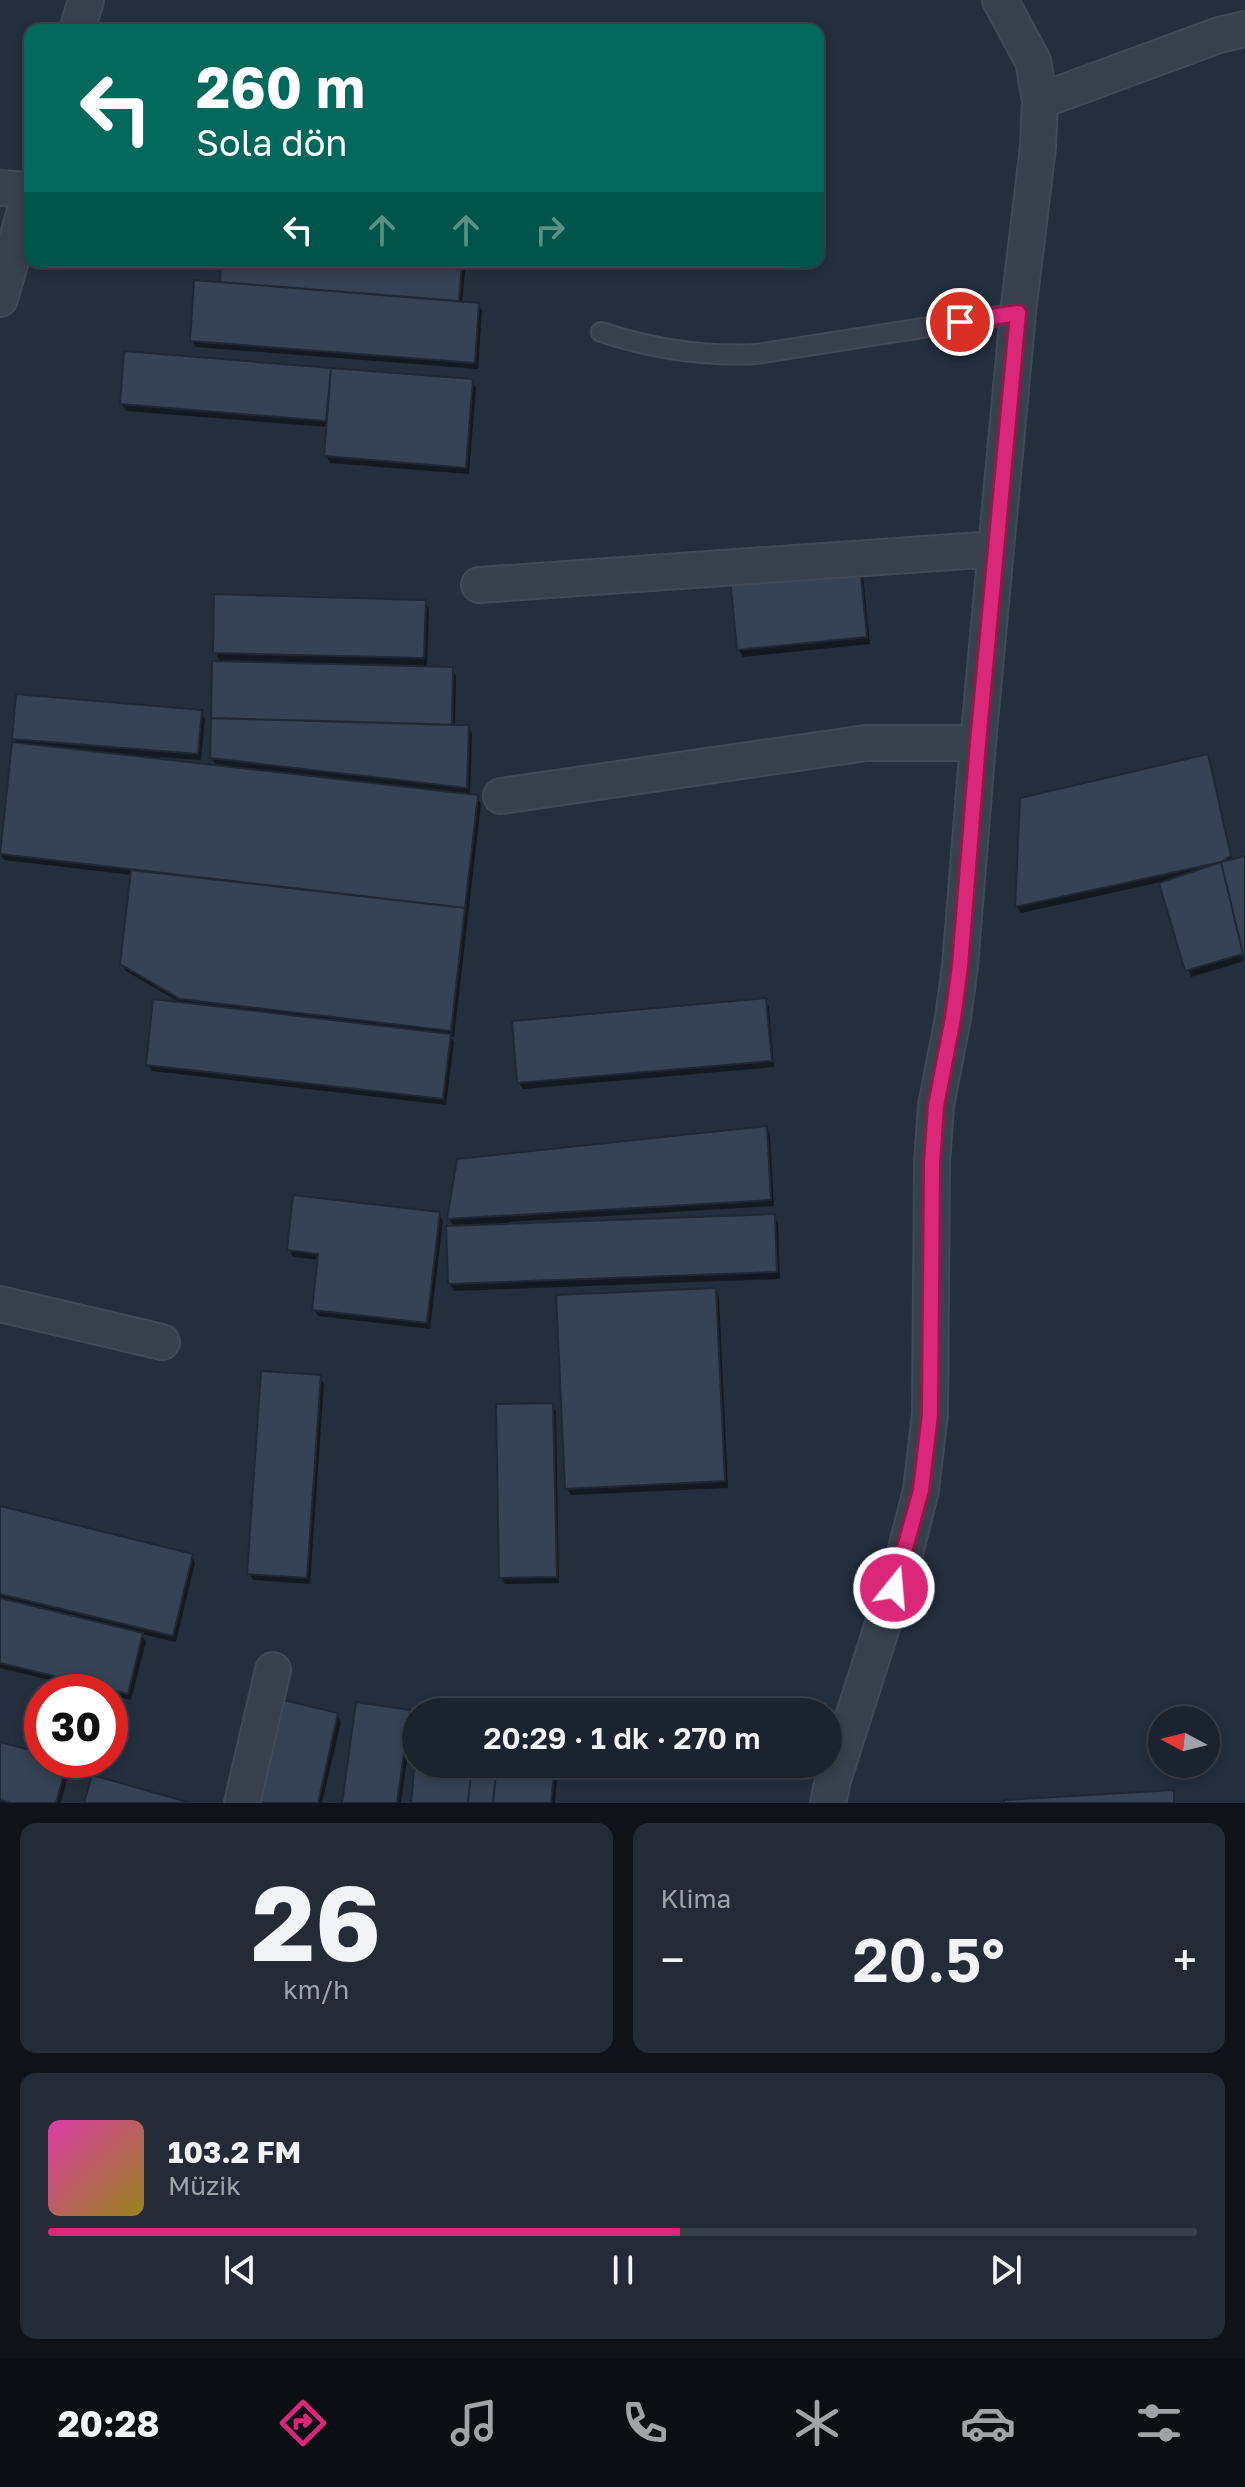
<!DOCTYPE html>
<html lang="tr">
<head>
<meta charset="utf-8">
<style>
  :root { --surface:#1b232e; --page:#242b36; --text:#f1f3f6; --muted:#a0a4aa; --line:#39404a; --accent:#db2777 }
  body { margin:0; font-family:"Golos Text",sans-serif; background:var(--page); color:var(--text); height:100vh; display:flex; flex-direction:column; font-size:30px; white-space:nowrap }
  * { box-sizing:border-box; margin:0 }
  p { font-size:26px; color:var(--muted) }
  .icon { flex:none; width:44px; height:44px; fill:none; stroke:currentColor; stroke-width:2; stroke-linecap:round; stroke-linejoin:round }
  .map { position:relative; height:1803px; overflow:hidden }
  .side { display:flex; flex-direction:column; gap:20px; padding:20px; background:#0f1319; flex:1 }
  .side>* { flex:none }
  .banner { position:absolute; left:24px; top:24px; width:800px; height:244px; border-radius:16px; box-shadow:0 4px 12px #0003,0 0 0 2px var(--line); background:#00695c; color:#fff; overflow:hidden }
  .needle { width:52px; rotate:277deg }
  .tools { position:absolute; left:1148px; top:1706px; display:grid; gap:16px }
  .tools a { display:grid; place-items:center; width:72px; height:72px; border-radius:50%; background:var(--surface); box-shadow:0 4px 12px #0003,0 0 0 2px var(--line); font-size:40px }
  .speed { position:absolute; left:24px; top:1674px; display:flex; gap:16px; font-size:40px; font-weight:700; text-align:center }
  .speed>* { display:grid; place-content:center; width:104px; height:104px; border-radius:50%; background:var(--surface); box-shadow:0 4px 12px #0003,0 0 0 2px var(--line); line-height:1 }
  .speed .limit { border:12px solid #d22; background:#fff; color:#111 }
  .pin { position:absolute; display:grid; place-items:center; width:68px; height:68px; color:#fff; margin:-34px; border:4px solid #fff; border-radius:50%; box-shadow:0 2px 8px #0007 }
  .me { position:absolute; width:88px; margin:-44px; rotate:17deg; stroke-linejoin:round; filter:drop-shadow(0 0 6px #0008) }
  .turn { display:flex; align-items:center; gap:28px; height:168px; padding:0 40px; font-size:36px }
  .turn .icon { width:104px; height:104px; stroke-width:2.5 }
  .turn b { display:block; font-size:56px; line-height:68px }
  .lanes { display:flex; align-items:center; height:76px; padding:0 40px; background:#0003; justify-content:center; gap:40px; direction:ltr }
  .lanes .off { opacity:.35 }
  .big { font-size:60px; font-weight:600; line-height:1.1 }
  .side .widget { flex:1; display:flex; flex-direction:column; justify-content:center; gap:12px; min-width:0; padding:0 28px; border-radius:16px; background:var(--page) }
  .side .dial { align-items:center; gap:0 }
  .dial b { font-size:104px; line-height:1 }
  .song { display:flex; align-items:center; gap:24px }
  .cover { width:96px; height:96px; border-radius:12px; background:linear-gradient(135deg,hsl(320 70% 55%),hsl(50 70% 35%)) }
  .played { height:8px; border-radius:4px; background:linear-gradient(90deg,var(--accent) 55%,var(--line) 55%) }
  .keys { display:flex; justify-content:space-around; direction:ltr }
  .heat { display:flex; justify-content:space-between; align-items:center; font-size:44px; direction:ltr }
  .side .tiles { flex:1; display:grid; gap:20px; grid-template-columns:1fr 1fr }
  .widget:last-child { grid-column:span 2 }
  .trip { position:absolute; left:402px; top:1698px; width:440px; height:80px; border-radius:40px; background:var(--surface); box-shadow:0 4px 12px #0003,0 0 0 2px var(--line); font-weight:600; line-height:80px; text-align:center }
  .menu { display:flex; height:128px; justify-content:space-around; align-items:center; background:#0b0e12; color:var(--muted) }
  .menu .icon { width:56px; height:56px }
  .menu .active { color:var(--accent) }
  .menu b { font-size:36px; color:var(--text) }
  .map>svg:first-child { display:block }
</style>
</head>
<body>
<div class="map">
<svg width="1245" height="1803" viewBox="0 0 1245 1803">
  <rect width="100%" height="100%" fill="#242f3e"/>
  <path fill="#0007" d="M223 262H466L462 303 478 304 482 311 478 369 196 347 192 340 221 284Z
    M126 353 472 381 476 388 469 474 330 463 326 456 328 427 126 411 122 404Z
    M863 575 870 644 743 657 739 650 732 580Z
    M425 602 429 609 427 668 452 669 456 676 455 727H468L472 734 470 796 477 797 481 804 454 1037 450 1036 454 1042 446 1105 152 1071 148 1064 184 1005 126 971 122 964 133 875 4 860 0 854 17 744 14 738 201 712 205 719 201 760 160 757V761L217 767 212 758 221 663 215 652Z
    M1207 756 1210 763 1233 861 1245 858V961L1191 977 1161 882 1021 913 1017 906Z
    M765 1000 769 1007 774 1067 523 1089 519 1082Z
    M766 1128 770 1134 774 1206 509 1222V1226L774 1216 778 1223 780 1279 454 1291 450 1284 455 1228 449 1219Z
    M439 1214 443 1221 430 1329 318 1316 314 1309 319 1260 293 1257 289 1250Z
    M715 1290 719 1297 728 1488 571 1495 567 1489Z
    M320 1377 324 1384 310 1584 253 1580 249 1573Z
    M552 1405 556 1412 559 1583 505 1584 501 1577Z
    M0 1508 192 1556 195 1563 176 1642 141 1634 146 1642 131 1700 110 1695V1692H99L0 1668Z
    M409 1712 413 1718 401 1803H344Z
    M337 1715 341 1722 322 1803H261Z
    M0 1744 42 1755V1760L66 1762 70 1768 61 1803H0Z
    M417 1764H558L555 1803H413Z"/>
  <path fill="#364354" stroke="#1f2835" stroke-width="2" d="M221 262H462L459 301 220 282Z
    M194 280 479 303 475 363 190 341Z
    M124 351 331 368 326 421 120 404Z
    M331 368 473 379 466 468 324 456Z
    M860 566 867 637 737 650 730 579Z
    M214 594 426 600 424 658 213 653Z
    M212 661 453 667 452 725 211 718Z
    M16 694 202 710 198 754 12 739Z
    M211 718 469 725 467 788 210 758Z
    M12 742 478 795 465 908 0 854Z
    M1208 754 1231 856 1221 862 1015 907 1020 798Z
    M1245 856V962L1221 862Z
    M1221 862 1243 954 1185 971 1159 883Z
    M131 870 465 908 451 1031 180 999 120 964Z
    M766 998 772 1061 517 1083 512 1021Z
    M153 999 451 1034 443 1099 146 1065Z
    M767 1126 771 1200 447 1219 457 1159Z
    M293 1195 440 1212 427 1323 312 1310 318 1254 287 1250Z
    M775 1214 777 1272 448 1284 446 1226Z
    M716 1288 725 1481 565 1489 556 1295Z
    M261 1371 321 1375 307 1578 247 1574Z
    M553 1403 557 1577 499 1578 496 1404Z
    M0 1506 193 1554 173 1636 0 1594Z
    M0 1598 143 1633 128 1694 0 1663Z
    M283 1700 338 1713 318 1803H259Z
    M356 1702 410 1710 397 1803H342Z
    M0 1742 42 1753V1760H68L56 1803H11L0 1800Z
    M416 1750V1764H472L468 1803H411Z
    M472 1764H497L493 1803H468Z
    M497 1764H555L551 1803H493Z
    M92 1775 191 1803H84Z
    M1174 1790V1803H1004V1800Z"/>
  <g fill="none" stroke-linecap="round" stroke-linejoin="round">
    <g stroke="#414a57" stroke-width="22">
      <path id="lane" d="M601 332C653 349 702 357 757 354L1018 313"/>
    </g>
    <g stroke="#414a57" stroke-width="38">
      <path id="street" d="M77 30 86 0
        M1040 101 1219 35 1245 29
        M0 188 30 190
        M0 299 30 193
        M479 585 996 549
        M501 796 866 743H978
        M0 1304 162 1342
        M242 1803 273 1670
        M828 1803 833 1780 903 1561 921 1490 930 1414 932 1163 936 1106 953 1018 960 966 978 743 1018 313 1038 147 1040 101 1033 61 1000 0"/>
    </g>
    <use href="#lane" stroke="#38414e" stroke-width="18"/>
    <use href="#street" stroke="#38414e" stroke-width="34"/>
  </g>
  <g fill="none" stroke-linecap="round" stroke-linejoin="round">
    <g stroke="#8e194d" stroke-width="20">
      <path id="route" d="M894 1588 921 1490 930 1414 932 1163 936 1106 953 1018 960 966 978 743 1018 313 960 322"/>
    </g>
    <use href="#route" stroke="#db2777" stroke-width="14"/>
  </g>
</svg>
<div class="tools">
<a><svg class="needle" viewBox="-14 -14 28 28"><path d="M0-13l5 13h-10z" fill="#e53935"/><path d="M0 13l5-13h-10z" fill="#a0a4aa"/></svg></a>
</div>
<div class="speed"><div class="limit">30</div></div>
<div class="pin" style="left:960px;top:322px;background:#d93025"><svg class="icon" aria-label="arrive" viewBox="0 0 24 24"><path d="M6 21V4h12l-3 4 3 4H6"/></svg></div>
<svg class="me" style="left:894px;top:1588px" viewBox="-20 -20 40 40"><circle r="17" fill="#db2777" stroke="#fff" stroke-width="3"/><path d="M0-11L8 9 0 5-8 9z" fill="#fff"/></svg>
<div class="trip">20:29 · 1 dk · 270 m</div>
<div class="banner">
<div class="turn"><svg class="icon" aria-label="left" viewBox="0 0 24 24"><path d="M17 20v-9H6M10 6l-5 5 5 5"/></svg><div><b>260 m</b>Sola dön</div></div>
<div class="lanes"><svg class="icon" aria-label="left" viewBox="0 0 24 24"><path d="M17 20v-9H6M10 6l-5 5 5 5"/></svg><svg class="icon off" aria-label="ahead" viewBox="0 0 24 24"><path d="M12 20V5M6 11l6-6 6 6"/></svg><svg class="icon off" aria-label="ahead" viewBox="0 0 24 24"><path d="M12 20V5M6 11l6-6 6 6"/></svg><svg class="icon off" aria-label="right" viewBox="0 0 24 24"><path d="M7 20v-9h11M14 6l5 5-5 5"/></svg></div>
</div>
</div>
<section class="side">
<div class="tiles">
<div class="widget dial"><b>26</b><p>km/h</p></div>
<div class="widget"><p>Klima</p>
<div class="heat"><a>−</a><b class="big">20.5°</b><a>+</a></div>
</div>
<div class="widget">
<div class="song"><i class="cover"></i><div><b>103.2 FM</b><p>Müzik</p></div></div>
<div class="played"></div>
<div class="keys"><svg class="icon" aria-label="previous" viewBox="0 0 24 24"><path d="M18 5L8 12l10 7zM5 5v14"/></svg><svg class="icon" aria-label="pause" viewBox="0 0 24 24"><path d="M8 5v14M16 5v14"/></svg><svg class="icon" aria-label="next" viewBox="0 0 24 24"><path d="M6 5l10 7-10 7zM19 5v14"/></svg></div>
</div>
</div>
</section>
<nav class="menu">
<b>20:28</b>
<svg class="icon active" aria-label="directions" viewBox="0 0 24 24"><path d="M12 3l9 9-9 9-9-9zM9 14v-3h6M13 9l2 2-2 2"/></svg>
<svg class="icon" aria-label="music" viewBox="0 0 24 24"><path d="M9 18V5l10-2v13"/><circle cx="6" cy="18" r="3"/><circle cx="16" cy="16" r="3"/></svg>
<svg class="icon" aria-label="phone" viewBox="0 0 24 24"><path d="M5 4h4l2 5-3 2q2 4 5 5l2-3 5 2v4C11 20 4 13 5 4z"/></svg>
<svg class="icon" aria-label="climate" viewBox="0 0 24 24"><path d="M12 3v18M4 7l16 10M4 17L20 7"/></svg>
<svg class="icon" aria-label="car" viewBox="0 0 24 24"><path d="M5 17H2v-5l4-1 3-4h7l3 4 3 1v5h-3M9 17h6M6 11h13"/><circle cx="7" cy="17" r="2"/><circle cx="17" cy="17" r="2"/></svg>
<svg class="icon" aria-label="filters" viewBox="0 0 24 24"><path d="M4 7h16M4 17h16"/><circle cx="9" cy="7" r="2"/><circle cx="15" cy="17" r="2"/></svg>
</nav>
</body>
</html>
